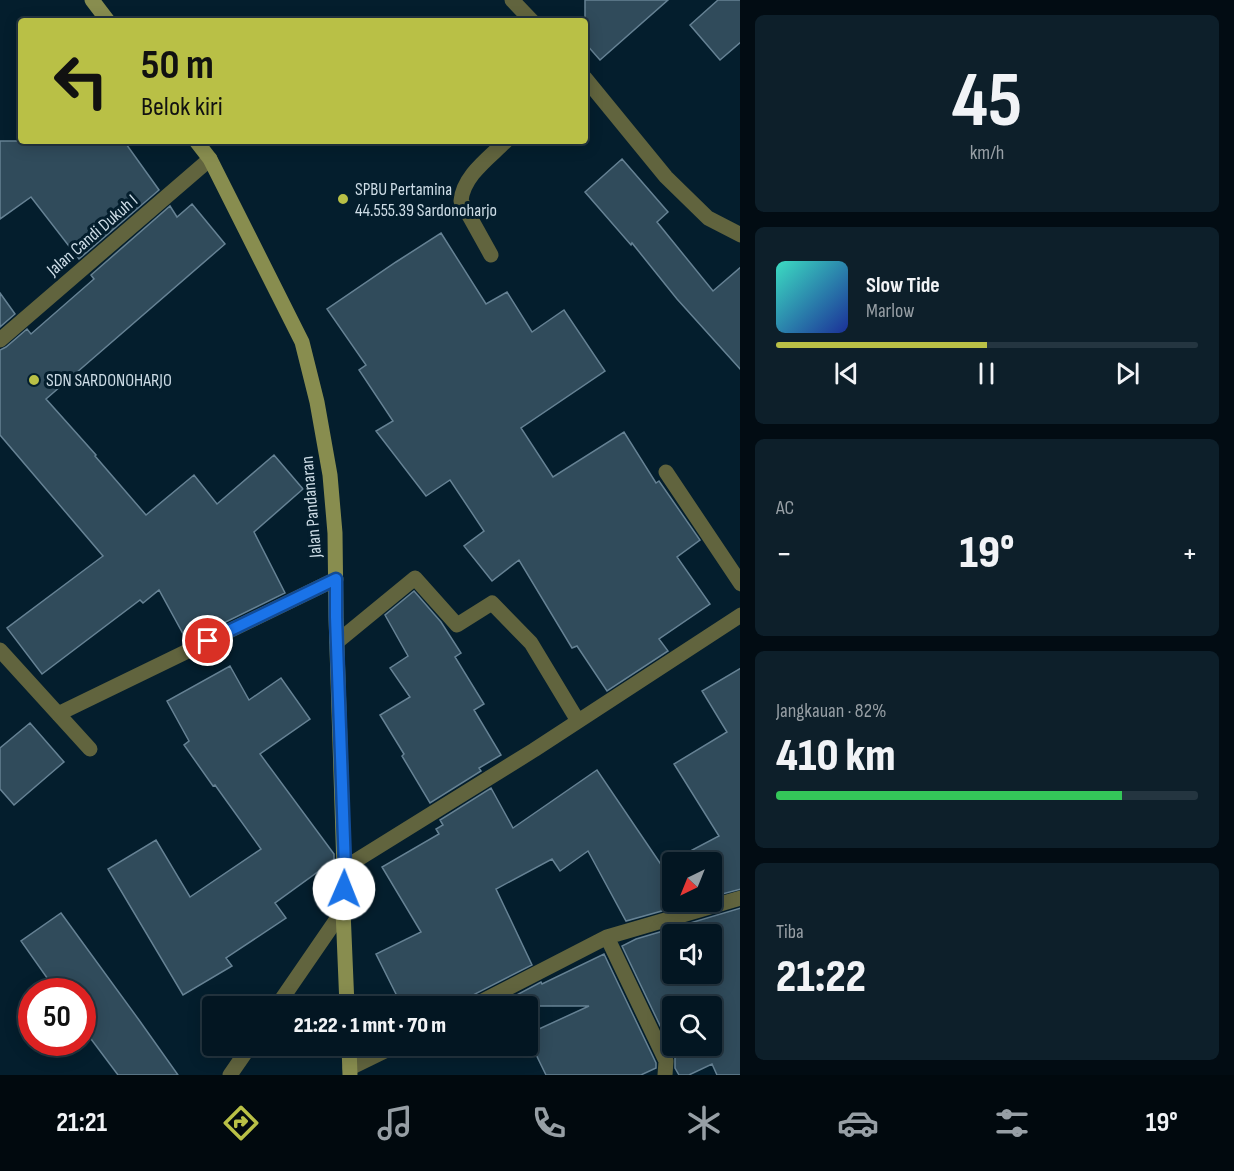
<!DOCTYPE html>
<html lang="id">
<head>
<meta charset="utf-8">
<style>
  :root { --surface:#031622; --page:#0d1f2a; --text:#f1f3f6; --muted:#979fa5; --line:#243540; --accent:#b9c046 }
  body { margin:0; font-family:"Sofia Sans Condensed",sans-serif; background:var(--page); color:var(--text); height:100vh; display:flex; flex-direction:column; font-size:22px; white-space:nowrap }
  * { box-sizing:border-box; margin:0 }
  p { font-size:20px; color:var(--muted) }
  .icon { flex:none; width:33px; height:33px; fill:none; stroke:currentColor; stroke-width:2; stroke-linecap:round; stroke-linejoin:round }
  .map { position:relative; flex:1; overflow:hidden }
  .panel { display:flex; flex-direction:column; gap:15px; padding:15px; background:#020c13; width:494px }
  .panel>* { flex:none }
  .top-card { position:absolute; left:18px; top:18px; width:570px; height:126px; border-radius:6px; box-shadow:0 3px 15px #0003,0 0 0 2px var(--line); background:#b9c046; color:#111; overflow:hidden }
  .needle { width:39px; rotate:223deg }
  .controls { position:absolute; left:662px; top:852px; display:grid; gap:12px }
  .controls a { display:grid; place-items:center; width:60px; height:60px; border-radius:6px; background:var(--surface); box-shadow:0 3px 15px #0003,0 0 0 2px var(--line); font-size:30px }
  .speed { position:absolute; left:18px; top:978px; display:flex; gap:12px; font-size:30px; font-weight:700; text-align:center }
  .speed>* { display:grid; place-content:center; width:78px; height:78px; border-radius:50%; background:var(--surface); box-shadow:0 3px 15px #0003,0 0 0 2px var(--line); line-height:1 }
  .speed .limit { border:9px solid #d22; background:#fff; color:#111 }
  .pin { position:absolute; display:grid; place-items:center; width:51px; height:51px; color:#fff; margin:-26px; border:3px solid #fff; border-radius:50%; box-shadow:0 2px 6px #0007 }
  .me { position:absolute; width:66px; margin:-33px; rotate:1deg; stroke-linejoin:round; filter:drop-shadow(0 0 4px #0008) }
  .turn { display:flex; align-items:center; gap:21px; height:126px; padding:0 24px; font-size:27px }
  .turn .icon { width:78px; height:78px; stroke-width:2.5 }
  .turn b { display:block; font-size:42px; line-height:51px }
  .big { font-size:45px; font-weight:800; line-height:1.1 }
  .panel .card { flex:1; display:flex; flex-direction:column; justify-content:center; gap:9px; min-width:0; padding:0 21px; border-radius:9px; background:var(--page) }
  .panel .dial { align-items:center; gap:0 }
  .dial b { font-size:78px; line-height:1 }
  .song { display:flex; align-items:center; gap:18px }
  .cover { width:72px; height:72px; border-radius:9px; background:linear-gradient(135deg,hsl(170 70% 55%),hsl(230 70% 35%)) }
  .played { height:6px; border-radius:3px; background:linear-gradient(90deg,var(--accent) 50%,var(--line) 50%) }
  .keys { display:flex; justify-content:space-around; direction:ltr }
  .heat { display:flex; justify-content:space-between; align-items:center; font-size:33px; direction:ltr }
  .charge { height:9px; border-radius:4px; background:linear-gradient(90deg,#34c759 82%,var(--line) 0) }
  .trip { position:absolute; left:202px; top:996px; width:336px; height:60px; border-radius:6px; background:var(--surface); box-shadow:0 3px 15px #0003,0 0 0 2px var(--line); font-weight:800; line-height:60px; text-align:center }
  .tab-bar { display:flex; height:96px; justify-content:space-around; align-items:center; background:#01090e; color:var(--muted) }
  .tab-bar .icon { width:42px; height:42px }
  .tab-bar .on { color:var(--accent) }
  .tab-bar b { font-size:27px; color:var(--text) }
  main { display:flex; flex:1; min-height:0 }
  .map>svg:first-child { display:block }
</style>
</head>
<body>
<main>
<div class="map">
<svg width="741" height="1075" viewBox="0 0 741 1075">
  <rect width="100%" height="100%" fill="#041e2d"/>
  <path fill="#304b5b" stroke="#668294" stroke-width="1.5" fill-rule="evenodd" d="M585 0H668L600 60 585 43Z
    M718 0H741V42L720 60 690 25Z
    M0 141H124L159 190 79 259 31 197 0 219Z
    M622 159 668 212 657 222 713 291 741 267V370L677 299 632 243 631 245 585 192Z
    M192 204 225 244 46 399 96 455 95 456 146 515 194 475 217 504 274 455 303 489 254 532 285 593 187 641 159 590 143 603 140 600 42 674 7 628 103 556 0 435V350L6 347 27 329 31 334 94 279 91 275 170 206 177 217Z
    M441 233 486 304 507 292 532 332 564 310 605 371 521 428 553 477 624 432 656 483 659 481 700 540 677 557 710 604 659 639 668 651 607 691 577 646 572 648 519 560 492 581 464 546 484 531 450 480 426 496 376 431 393 421 359 370 366 365 327 309 396 262Z
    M0 293 15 314 0 327Z
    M414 591 441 622 461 653 455 657 484 704 474 710 501 755 479 768 481 771 430 803 402 756 404 754 380 715 410 697 390 668 408 656 385 615Z
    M230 666 249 700 281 678 310 719 260 754 334 854V860L275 903 286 918 226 958 232 966 183 995 108 869 156 840 190 897 261 849 215 785 213 786 184 745 189 741 167 701Z
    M741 668V889L711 897V862H672V902H694L626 921 588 851 560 871 552 859 496 889 532 965 469 997 465 1001 463 1006H402L376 954 421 932 382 867 439 834 436 829 443 825 440 820 491 788 513 828 597 770 662 866 719 836 674 764 727 732 702 691Z
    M30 723 64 762 14 805 0 789V748Z
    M741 908V1075H717L712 1064 689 1075H679L675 1068V1057L622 946 636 939ZM672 934H711V974H672ZM672 1006H711V1046H672Z
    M61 913 139 1020 178 1075H118L82 1027V992H57L21 941Z
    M604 954 656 1063V1068L641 1075H546L528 1038V1034L589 1006H496L541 982 542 984Z"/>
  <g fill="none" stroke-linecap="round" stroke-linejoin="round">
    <path stroke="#61643e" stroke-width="15" d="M666 472 741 584"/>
    <path stroke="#61643e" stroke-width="15" d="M512 0 532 21
      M585 78 666 177 708 218 741 235
      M491 255 461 201C463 176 489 158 506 141
      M0 340 210 159
      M337 642 415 578 457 625 492 603 531 643 578 721
      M0 650 90 749
      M58 714 336 579
      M344 868 534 750 741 615
      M607 937 666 1061 665 1075
      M277 1006 343 910
      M473 1006 607 937 741 898
      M350 1068 395 1046
      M230 1075 250 1046"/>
    <path stroke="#888d4f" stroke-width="15" d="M92 0 108 21
      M196 141 210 159 302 342 317 402 330 475 335 533 336 617 344 868 343 910 347 1006
      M349 1046 350 1075"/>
  </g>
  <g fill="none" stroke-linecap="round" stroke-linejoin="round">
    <g stroke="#114b97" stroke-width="15">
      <path id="route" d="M208 641 336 579V617L345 868 344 889"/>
    </g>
    <use href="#route" stroke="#1a73e8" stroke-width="10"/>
  </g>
  <g fill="#b9c046" stroke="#041e2d" stroke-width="2">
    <circle cx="343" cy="199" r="6"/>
    <circle cx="34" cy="380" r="6"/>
  </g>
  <g text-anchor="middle" stroke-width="6" stroke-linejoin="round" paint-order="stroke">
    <g font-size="18" fill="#cddce6" stroke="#041e2d" text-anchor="start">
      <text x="355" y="195">SPBU Pertamina<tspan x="355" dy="21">44.555.39 Sardonoharjo</tspan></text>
      <text x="46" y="386">SDN SARDONOHARJO</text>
    </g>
    <g font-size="18" fill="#cddce6" stroke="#041e2d">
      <text transform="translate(92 235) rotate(-41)" y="6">Jalan Candi Dukuh I</text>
      <text transform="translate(311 507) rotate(-95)" y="6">Jalan Pandanaran</text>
    </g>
  </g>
</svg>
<div class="controls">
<a><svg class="needle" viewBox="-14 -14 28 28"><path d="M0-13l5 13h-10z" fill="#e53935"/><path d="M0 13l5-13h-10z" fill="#979fa5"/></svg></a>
<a><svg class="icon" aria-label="sound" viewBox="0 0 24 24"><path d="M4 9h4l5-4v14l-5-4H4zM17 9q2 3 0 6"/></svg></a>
<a><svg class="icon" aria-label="search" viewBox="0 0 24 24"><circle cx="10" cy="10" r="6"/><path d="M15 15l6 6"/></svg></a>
</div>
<div class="speed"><div class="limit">50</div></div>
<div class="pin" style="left:208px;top:641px;background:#d93025"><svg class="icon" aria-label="arrive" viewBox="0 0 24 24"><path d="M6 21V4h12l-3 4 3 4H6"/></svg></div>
<svg class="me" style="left:344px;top:889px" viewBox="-20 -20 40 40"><circle r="19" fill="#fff"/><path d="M0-13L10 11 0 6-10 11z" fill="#1a73e8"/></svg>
<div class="trip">21:22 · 1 mnt · 70 m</div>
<div class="top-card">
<div class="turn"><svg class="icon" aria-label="left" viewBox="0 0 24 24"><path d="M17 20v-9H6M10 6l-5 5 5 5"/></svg><div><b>50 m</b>Belok kiri</div></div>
</div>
</div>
<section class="panel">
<div class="card dial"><b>45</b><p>km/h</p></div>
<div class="card">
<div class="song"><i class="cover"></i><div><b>Slow Tide</b><p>Marlow</p></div></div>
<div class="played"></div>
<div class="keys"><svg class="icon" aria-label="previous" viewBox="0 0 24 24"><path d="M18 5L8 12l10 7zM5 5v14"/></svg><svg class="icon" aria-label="pause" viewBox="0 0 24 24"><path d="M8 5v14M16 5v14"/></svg><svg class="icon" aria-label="next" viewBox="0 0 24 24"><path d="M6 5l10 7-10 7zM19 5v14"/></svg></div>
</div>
<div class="card"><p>AC</p>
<div class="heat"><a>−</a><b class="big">19°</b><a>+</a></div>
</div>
<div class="card"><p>Jangkauan · 82%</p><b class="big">410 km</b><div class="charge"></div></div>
<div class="card"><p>Tiba</p><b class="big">21:22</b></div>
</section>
</main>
<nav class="tab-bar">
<b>21:21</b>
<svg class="icon on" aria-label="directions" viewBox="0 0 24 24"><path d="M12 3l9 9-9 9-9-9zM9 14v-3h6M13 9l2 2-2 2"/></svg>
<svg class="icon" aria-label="music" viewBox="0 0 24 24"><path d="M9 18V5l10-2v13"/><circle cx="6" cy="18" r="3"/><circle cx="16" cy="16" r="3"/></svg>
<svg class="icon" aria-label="phone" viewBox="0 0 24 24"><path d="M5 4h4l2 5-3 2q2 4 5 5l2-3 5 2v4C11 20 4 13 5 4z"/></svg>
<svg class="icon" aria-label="climate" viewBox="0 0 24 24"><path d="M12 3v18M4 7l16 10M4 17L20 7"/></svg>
<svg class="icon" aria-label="car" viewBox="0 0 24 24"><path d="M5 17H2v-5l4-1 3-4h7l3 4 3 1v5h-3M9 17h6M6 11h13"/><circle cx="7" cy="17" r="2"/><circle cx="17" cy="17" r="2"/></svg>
<svg class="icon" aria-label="filters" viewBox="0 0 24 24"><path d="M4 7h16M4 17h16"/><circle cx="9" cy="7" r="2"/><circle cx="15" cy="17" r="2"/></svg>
<b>19°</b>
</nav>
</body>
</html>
